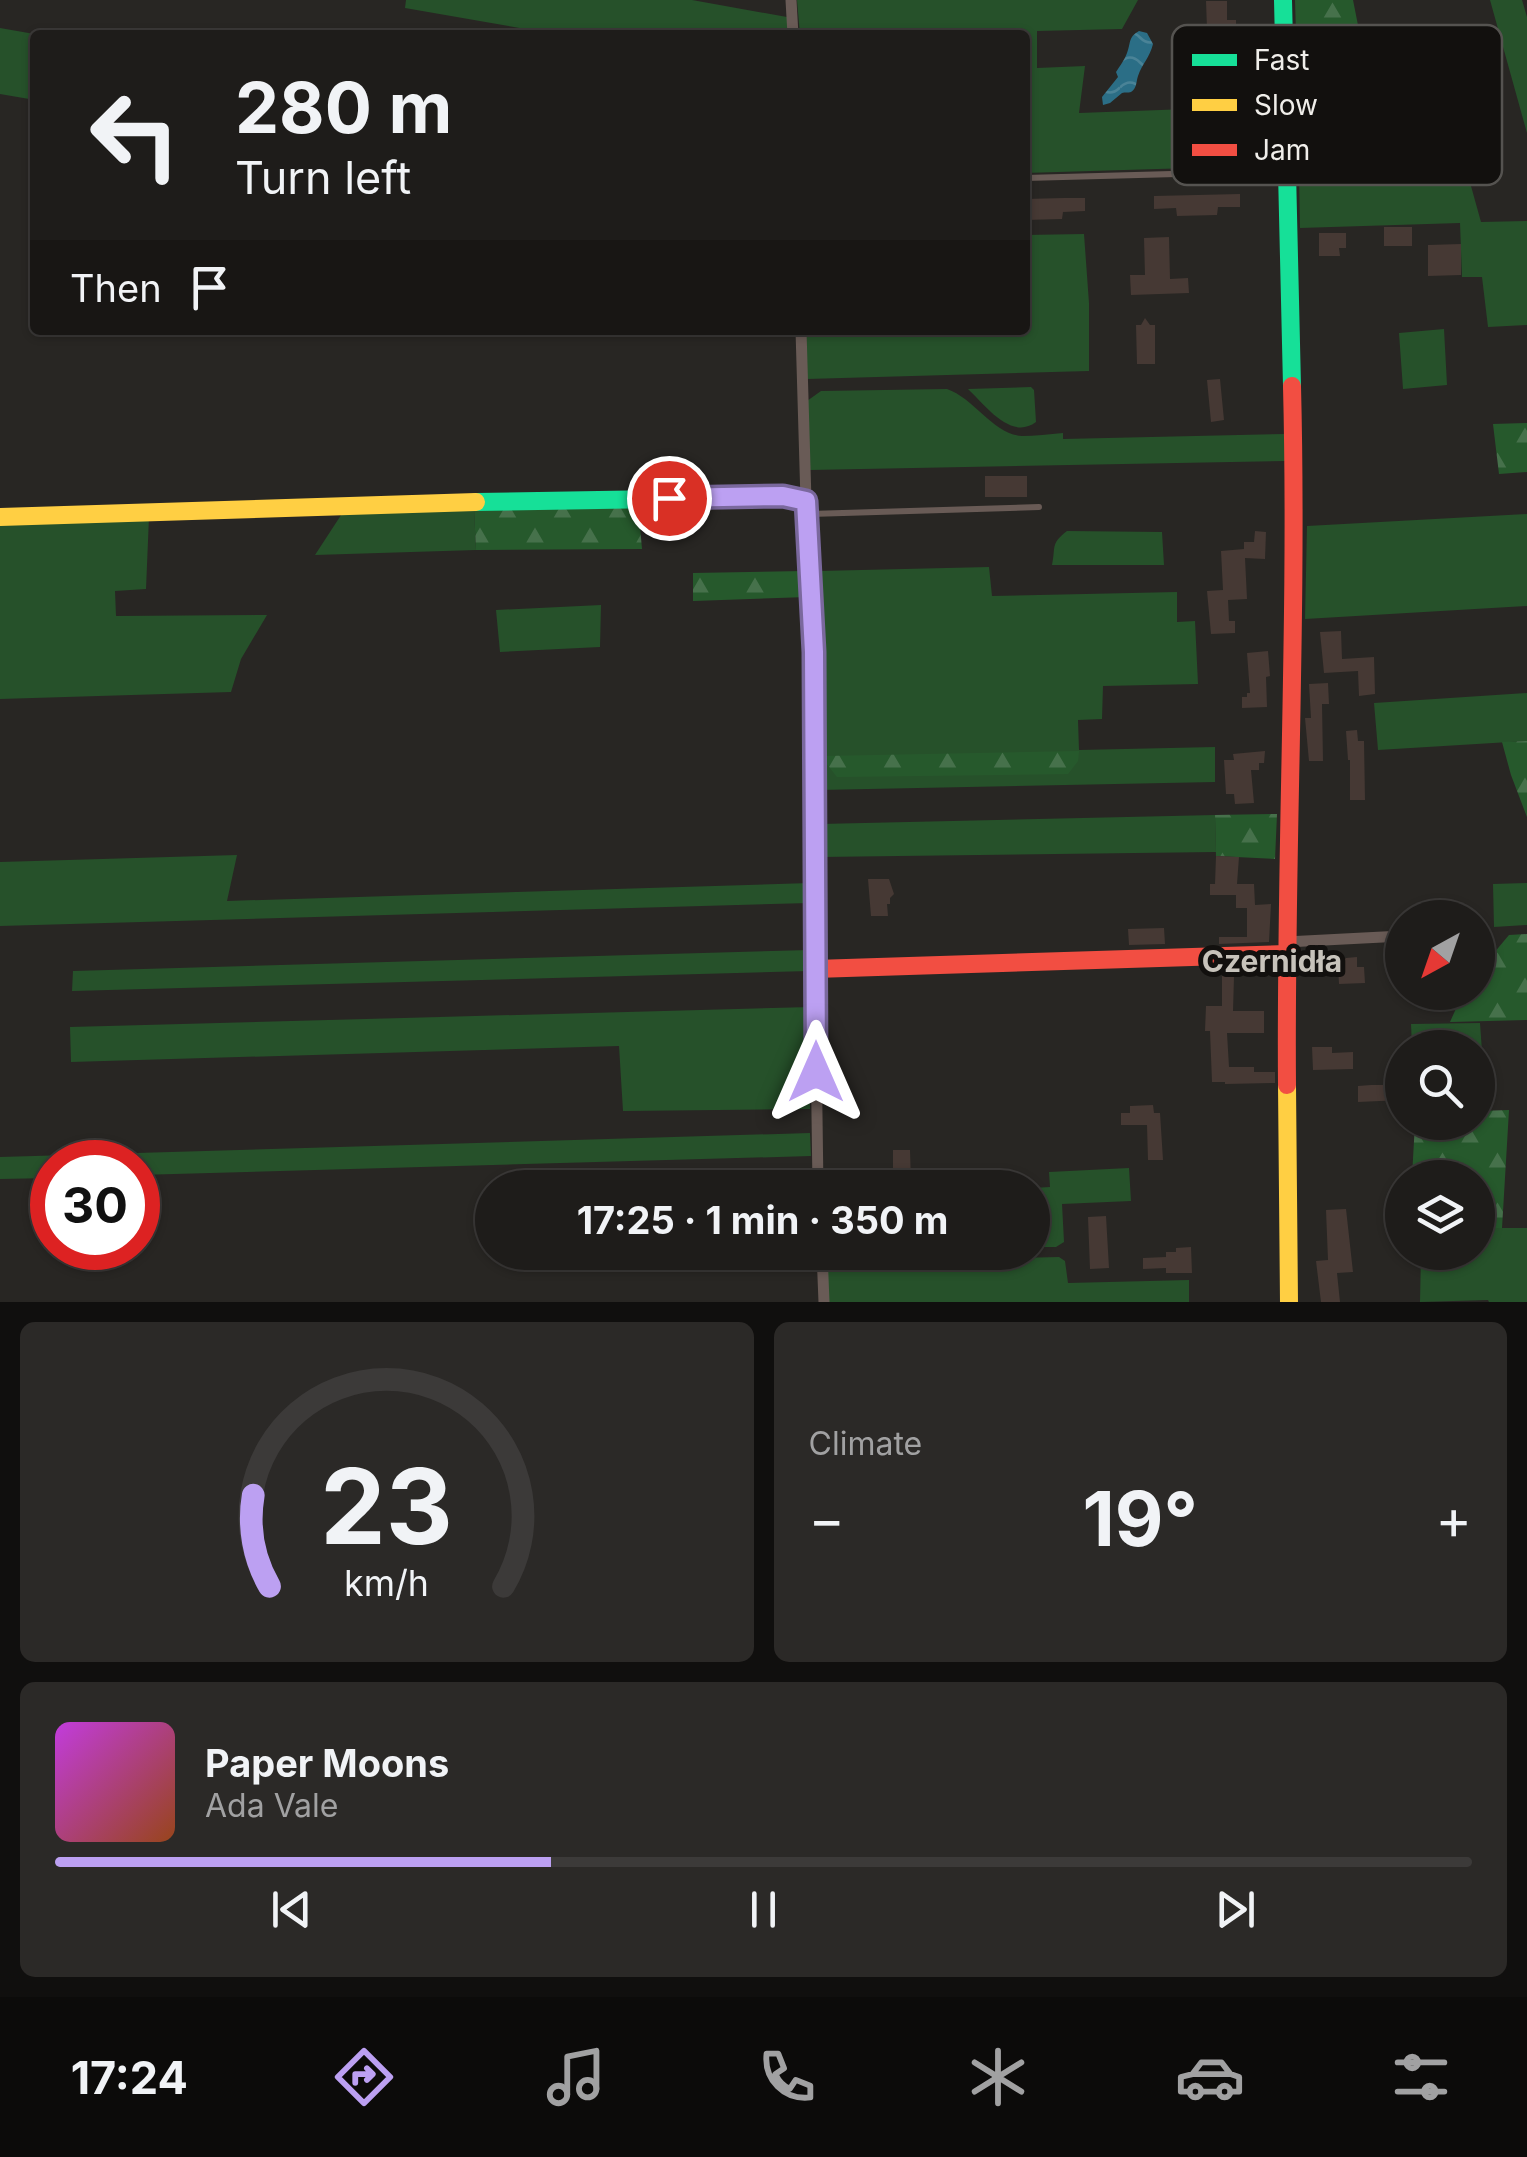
<!DOCTYPE html>
<html lang="en">
<head>
<meta charset="utf-8">
<style>
  :root { --surface:#1e1c1a; --page:#2b2927; --text:#f1f3f6; --muted:#a1a1a2; --line:#3c3a39; --accent:#bca0f2 }
  body { margin:0; font-family:Inter,sans-serif; background:var(--page); color:var(--text); height:100vh; display:flex; flex-direction:column; font-size:38px; white-space:nowrap }
  * { box-sizing:border-box; margin:0 }
  p { font-size:32px; color:var(--muted) }
  .icon { flex:none; width:55px; height:55px; fill:none; stroke:currentColor; stroke-width:2; stroke-linecap:round; stroke-linejoin:round }
  .map { position:relative; height:1302px; overflow:hidden }
  .panel { display:flex; flex-direction:column; gap:20px; padding:20px; background:#100f0e; flex:1 }
  .panel>* { flex:none }
  .banner { position:absolute; left:30px; top:30px; width:1000px; height:305px; border-radius:10px; box-shadow:0 2px 8px #0004,0 0 0 2px var(--line); background:#1e1c1a; color:var(--text); overflow:hidden }
  .needle { width:65px; rotate:220deg }
  .fabs { position:absolute; left:1385px; top:900px; display:grid; gap:20px }
  .fabs a { display:grid; place-items:center; width:110px; height:110px; border-radius:50%; background:var(--surface); box-shadow:0 2px 8px #0004,0 0 0 2px var(--line); font-size:50px }
  .speed { position:absolute; left:30px; top:1140px; display:flex; gap:20px; font-size:50px; font-weight:700; text-align:center }
  .speed>* { display:grid; place-content:center; width:130px; height:130px; border-radius:50%; background:var(--surface); box-shadow:0 2px 8px #0004,0 0 0 2px var(--line); line-height:1 }
  .speed .limit { border:15px solid #d22; background:#fff; color:#111 }
  .pin { position:absolute; display:grid; place-items:center; width:85px; height:85px; color:#fff; margin:-42px; border:5px solid #fff; border-radius:50%; box-shadow:0 2px 10px #0007 }
  .me { position:absolute; width:110px; margin:-55px; rotate:0deg; stroke-linejoin:round; filter:drop-shadow(0 0 8px #0008) }
  .turn { display:flex; align-items:center; gap:35px; height:210px; padding:0 40px; font-size:45px }
  .turn .icon { width:130px; height:130px; stroke-width:2.5 }
  .turn b { display:block; font-size:70px; line-height:85px }
  .then { display:flex; align-items:center; height:95px; padding:0 40px; background:#0003; gap:20px; font-size:38px }
  .big { font-size:75px; font-weight:700; line-height:1.1 }
  .panel .tile { flex:1; display:flex; flex-direction:column; justify-content:center; gap:15px; min-width:0; padding:0 35px; border-radius:15px; background:var(--page) }
  .panel .dial { align-items:center; gap:0 }
  .dial svg { height:260px; overflow:visible; fill:none; stroke:var(--line); stroke-width:7; stroke-linecap:round; text-anchor:middle }
  .dial text { fill:var(--text); stroke:none }
  .song { display:flex; align-items:center; gap:30px }
  .cover { width:120px; height:120px; border-radius:15px; background:linear-gradient(135deg,hsl(290 70% 55%),hsl(20 70% 35%)) }
  .played { height:10px; border-radius:5px; background:linear-gradient(90deg,var(--accent) 35%,var(--line) 35%) }
  .keys { display:flex; justify-content:space-around; direction:ltr }
  .heat { display:flex; justify-content:space-between; align-items:center; font-size:55px; direction:ltr }
  .panel .tiles { flex:1; display:grid; gap:20px; grid-template-columns:1fr 1fr }
  .tile:last-child { grid-column:span 2 }
  .trip { position:absolute; left:475px; top:1170px; width:575px; height:100px; border-radius:50px; background:var(--surface); box-shadow:0 2px 8px #0004,0 0 0 2px var(--line); font-weight:700; line-height:100px; text-align:center }
  .tab-bar { display:flex; height:160px; justify-content:space-around; align-items:center; background:#0c0b0a; color:var(--muted) }
  .tab-bar .icon { width:70px; height:70px }
  .tab-bar .active { color:var(--accent) }
  .tab-bar b { font-size:45px; color:var(--text) }
  .map>svg:first-child { display:block }
</style>
</head>
<body>
<div class="map">
<svg width="1527" height="1302" viewBox="0 0 1527 1302">
  <defs>
    <pattern id="forest-firs" width="22" height="20" patternUnits="userSpaceOnUse" patternTransform="scale(2.5)"><rect width="22" height="20" fill="#26592c"/><path d="M5 1l3.5 6h-7zM16 11l3.5 6h-7z" fill="#46714b"/></pattern>
    <pattern id="water-waves" width="16" height="10" patternUnits="userSpaceOnUse" patternTransform="scale(2.5)"><rect width="16" height="10" fill="#2b6e86"/><path d="M0 5q4-4 8 0t8 0" fill="none" stroke="#4a8397"/></pattern>
  </defs>
  <rect width="100%" height="100%" fill="#282623"/>
  <path fill="#26512a" d="M406 0H692L787 17 788 35H560L405 8Z
    M797 0H1138L1122 29 1037 31V68L1085 66 1079 113 1242 107 1224 167 1025 173V35H800Z
    M1490 0H1522L1527 17V133Z
    M1426 24 1481 222 1527 221V325L1488 327 1482 277H1462L1460 223 1300 228 1297 64 1308 70 1311 97 1335 122 1339 132 1380 142 1361 42Z
    M0 28 40 35H35V100L0 94Z
    M1084 234 1089 303V371L807 379 806 330H1025V235Z
    M1444 329 1447 385 1403 389 1399 333Z
    M1031 387 1034 390 1036 422C1011 441 985 405 968 389Z
    M947 389C974 398 994 435 1022 436 1035 436 1049 434 1063 433V439L1286 434 1285 461 810 470 807 401 821 391Z
    M474 508 476 550 315 555 345 509Z
    M1527 514V606L1305 619 1307 526Z
    M149 517 146 589 115 591 116 616 267 615 241 659 231 692 0 699V522Z
    M1067 531 1162 532 1164 565H1052C1056 547 1050 544 1067 531Z
    M989 567 992 596 1177 592V622L1195 621 1198 684 1103 686 1102 719 1078 720 1079 750 1215 747V782L819 790V571Z
    M601 605 600 647 500 652 496 610Z
    M1527 693V741L1378 750 1374 703Z
    M1215 815 1216 852 820 857V824Z
    M237 855 227 901 810 883V903L0 926V862Z
    M1527 883V925L1494 927 1493 884Z
    M809 950 810 971 72 991 73 971Z
    M811 1007 808 1040 810 1109 623 1111 619 1046 71 1062 70 1027Z
    M1480 1023 1483 1065 1478 1066V1048L1412 1047 1411 1024Z
    M810 1133 811 1156 138 1175V1162H52V1178L0 1179V1157Z
    M1129 1168 1131 1201 1062 1204 1064 1242 1056 1247H1033V1188L1050 1187 1049 1172Z
    M1478 1228H1527V1302H1489L1488 1300 1420 1302 1421 1253 1478 1252Z
    M1059 1257 1065 1261 1068 1283 1189 1280V1302H828L827 1268 837 1262Z"/>
  <path fill="url(#forest-firs)" d="M1295 0H1353L1381 142 1376 147C1349 153 1348 142 1335 123 1331 116 1321 111 1314 106L1308 71 1297 64Z
    M1527 423V472L1499 474 1493 424Z
    M638 503 642 549 476 550 474 508Z
    M805 571 807 597 693 601V573Z
    M1527 741V817L1511 775 1502 742Z
    M1079 751 1078 761 1068 774 837 777 826 763 825 756Z
    M1277 814 1275 859 1216 856 1215 815Z
    M1527 934V1020L1450 1022 1463 993 1478 992V972L1509 935Z
    M1509 1110 1502 1228H1478V1178L1412 1177 1415 1123 1478 1122V1111Z
    M627 1252H817V1255L625 1260Z"/>
  <path fill="url(#water-waves)" d="M1139 31 1147 33 1153 44C1150 57 1142 64 1138 76 1136 82 1137 88 1131 92 1128 93 1125 92 1122 93L1110 103 1103 105 1102 97 1118 77 1116 72C1120 66 1125 59 1127 53 1131 43 1128 37 1139 31Z"/>
  <path fill="#463934" d="M1206 1H1227V20H1236V36L1222 37 1221 29H1207Z
    M1240 194V207H1218L1217 215 1177 216 1176 208 1154 209V196Z
    M1064 198H1085V211L1063 212 1062 219 1025 220V199Z
    M1384 227H1412V246H1384Z
    M1319 233H1346V248H1339L1340 256H1319Z
    M1169 237 1170 279 1188 278 1189 293 1131 295 1130 275H1145L1144 238Z
    M1461 244V275L1428 276V245Z
    M1145 318 1150 325H1155V364H1137L1136 325H1141Z
    M1220 379 1224 420 1211 422 1207 380Z
    M985 476H1027V497H985Z
    M1255 531 1266 532 1265 559 1245 558 1247 599 1228 600 1229 621H1235V633L1211 634 1207 591 1223 590 1221 551 1244 549V542H1254Z
    M1341 631 1342 659 1374 657 1375 694 1359 696 1358 671 1324 673 1320 632Z
    M1268 651 1270 676 1266 677 1267 707 1242 708V697H1247V693H1250L1247 653Z
    M1328 683 1329 704H1322L1323 761H1309L1305 718H1311L1309 684Z
    M1357 730 1358 741H1364L1365 800H1350V760H1348L1346 731Z
    M1265 751 1264 763H1259V770H1251L1254 803 1235 804 1234 794H1226L1224 760H1234L1233 754Z
    M1216 856 1239 857 1237 884H1254L1255 905 1271 904 1269 942 1219 944V937H1247V908H1236V895H1210V884H1215Z
    M868 879H889L894 894 890 898V904H887L888 916H871Z
    M1164 928 1165 944 1129 945 1128 929Z
    M1357 957V967H1364L1365 983 1339 984 1338 966 1346 958Z
    M1222 976 1234 977 1233 1011H1264V1033H1227L1229 1067H1254V1072H1275V1083L1225 1084V1082H1212L1210 1031H1205L1206 1006H1222Z
    M1312 1047H1332V1053L1353 1052V1069L1313 1070Z
    M1371 1085H1402V1100L1358 1102V1086Z
    M1153 1105 1154 1113H1160L1163 1160H1148L1147 1125H1121V1113H1130V1106Z
    M893 1150H910L911 1182H893Z
    M1346 1209 1353 1272 1337 1273 1340 1302H1321L1316 1261 1328 1260 1326 1210Z
    M1106 1216 1109 1268 1090 1269 1088 1217Z
    M1191 1247 1192 1273H1166V1268L1143 1269V1258L1166 1257V1252H1176V1248Z"/>
  <g fill="none" stroke-linecap="round" stroke-linejoin="round">
    <path stroke="#695b56" stroke-width="6" d="M1025 178 1286 171
      M810 514 1039 507"/>
    <path stroke="#695b56" stroke-width="11" d="M791 0 793 35
      M801 330 806 501
      M1286 942 1402 936
      M815 969 818 1188
      M822 1252 824 1302"/>
    <path stroke="#16e098" stroke-width="18" d="M1283 0 1292 386
      M476 502 783 497 806 501 814 652 815 901"/>
    <path stroke="#ffcf43" stroke-width="18" d="M0 517 476 502
      M1287 1085 1289 1302"/>
    <path stroke="#f24e42" stroke-width="18" d="M815 901V969L1286 954
      M1287 1085C1285 852 1298 619 1292 386"/>
  </g>
  <g fill="none" stroke-linecap="round" stroke-linejoin="round">
    <g stroke="#7a689d" stroke-width="25">
      <path id="route" d="M669 498 783 496 806 501 814 652 816 1072"/>
    </g>
    <use href="#route" stroke="#bca0f2" stroke-width="18"/>
  </g>
  <g text-anchor="middle" stroke-width="10" stroke-linejoin="round" paint-order="stroke">
    <g font-size="30" font-weight="bold" fill="#c7c3bb" stroke="#12100e">
      <text x="1272" y="972">Czernidła</text>
    </g>
  </g>
  <rect x="1172" y="25" width="330" height="160" rx="15" fill="#12100e" stroke="#555350" stroke-width="2.5"/>
  <rect x="1192" y="54" width="45" height="12" fill="#16e098"/>
  <rect x="1192" y="99" width="45" height="12" fill="#ffcf43"/>
  <rect x="1192" y="144" width="45" height="12" fill="#f24e42"/>
  <g font-size="28" fill="#f0eeea">
    <text x="1254" y="70">Fast</text>
    <text x="1254" y="115">Slow</text>
    <text x="1254" y="160">Jam</text>
  </g>
</svg>
<div class="fabs">
<a><svg class="needle" viewBox="-14 -14 28 28"><path d="M0-13l5 13h-10z" fill="#e53935"/><path d="M0 13l5-13h-10z" fill="#a1a1a2"/></svg></a>
<a><svg class="icon" aria-label="search" viewBox="0 0 24 24"><circle cx="10" cy="10" r="6"/><path d="M15 15l6 6"/></svg></a>
<a><svg class="icon" aria-label="layers" viewBox="0 0 24 24"><path d="M12 4l9 5-9 5-9-5zM3 14l9 5 9-5"/></svg></a>
</div>
<div class="speed"><div class="limit">30</div></div>
<div class="pin" style="left:669px;top:498px;background:#d93025"><svg class="icon" aria-label="arrive" viewBox="0 0 24 24"><path d="M6 21V4h12l-3 4 3 4H6"/></svg></div>
<svg class="me" style="left:816px;top:1072px" viewBox="-20 -20 40 40"><path d="M0-17L14 15 0 8-14 15z" fill="#bca0f2" stroke="#fff" stroke-width="4"/></svg>
<div class="trip">17:25 · 1 min · 350 m</div>
<div class="banner">
<div class="turn"><svg class="icon" aria-label="left" viewBox="0 0 24 24"><path d="M17 20v-9H6M10 6l-5 5 5 5"/></svg><div><b>280 m</b>Turn left</div></div>
<div class="then">Then<svg class="icon" aria-label="arrive" viewBox="0 0 24 24"><path d="M6 21V4h12l-3 4 3 4H6"/></svg></div>
</div>
</div>
<section class="panel">
<div class="tiles">
<div class="tile dial"><svg viewBox="0 0 100 80">
<path d="M14 69A42 42 0 1 1 86 69"/>
<path d="M14 69A42 42 0 0 1 9 41" stroke="#bca0f2"/>
<text x="50" y="56" font-size="32" font-weight="700">23</text>
<text x="50" y="72" font-size="11">km/h</text>
</svg></div>
<div class="tile"><p>Climate</p>
<div class="heat"><a>−</a><b class="big">19°</b><a>+</a></div>
</div>
<div class="tile">
<div class="song"><i class="cover"></i><div><b>Paper Moons</b><p>Ada Vale</p></div></div>
<div class="played"></div>
<div class="keys"><svg class="icon" aria-label="previous" viewBox="0 0 24 24"><path d="M18 5L8 12l10 7zM5 5v14"/></svg><svg class="icon" aria-label="pause" viewBox="0 0 24 24"><path d="M8 5v14M16 5v14"/></svg><svg class="icon" aria-label="next" viewBox="0 0 24 24"><path d="M6 5l10 7-10 7zM19 5v14"/></svg></div>
</div>
</div>
</section>
<nav class="tab-bar">
<b>17:24</b>
<svg class="icon active" aria-label="directions" viewBox="0 0 24 24"><path d="M12 3l9 9-9 9-9-9zM9 14v-3h6M13 9l2 2-2 2"/></svg>
<svg class="icon" aria-label="music" viewBox="0 0 24 24"><path d="M9 18V5l10-2v13"/><circle cx="6" cy="18" r="3"/><circle cx="16" cy="16" r="3"/></svg>
<svg class="icon" aria-label="phone" viewBox="0 0 24 24"><path d="M5 4h4l2 5-3 2q2 4 5 5l2-3 5 2v4C11 20 4 13 5 4z"/></svg>
<svg class="icon" aria-label="climate" viewBox="0 0 24 24"><path d="M12 3v18M4 7l16 10M4 17L20 7"/></svg>
<svg class="icon" aria-label="car" viewBox="0 0 24 24"><path d="M5 17H2v-5l4-1 3-4h7l3 4 3 1v5h-3M9 17h6M6 11h13"/><circle cx="7" cy="17" r="2"/><circle cx="17" cy="17" r="2"/></svg>
<svg class="icon" aria-label="filters" viewBox="0 0 24 24"><path d="M4 7h16M4 17h16"/><circle cx="9" cy="7" r="2"/><circle cx="15" cy="17" r="2"/></svg>
</nav>
</body>
</html>
